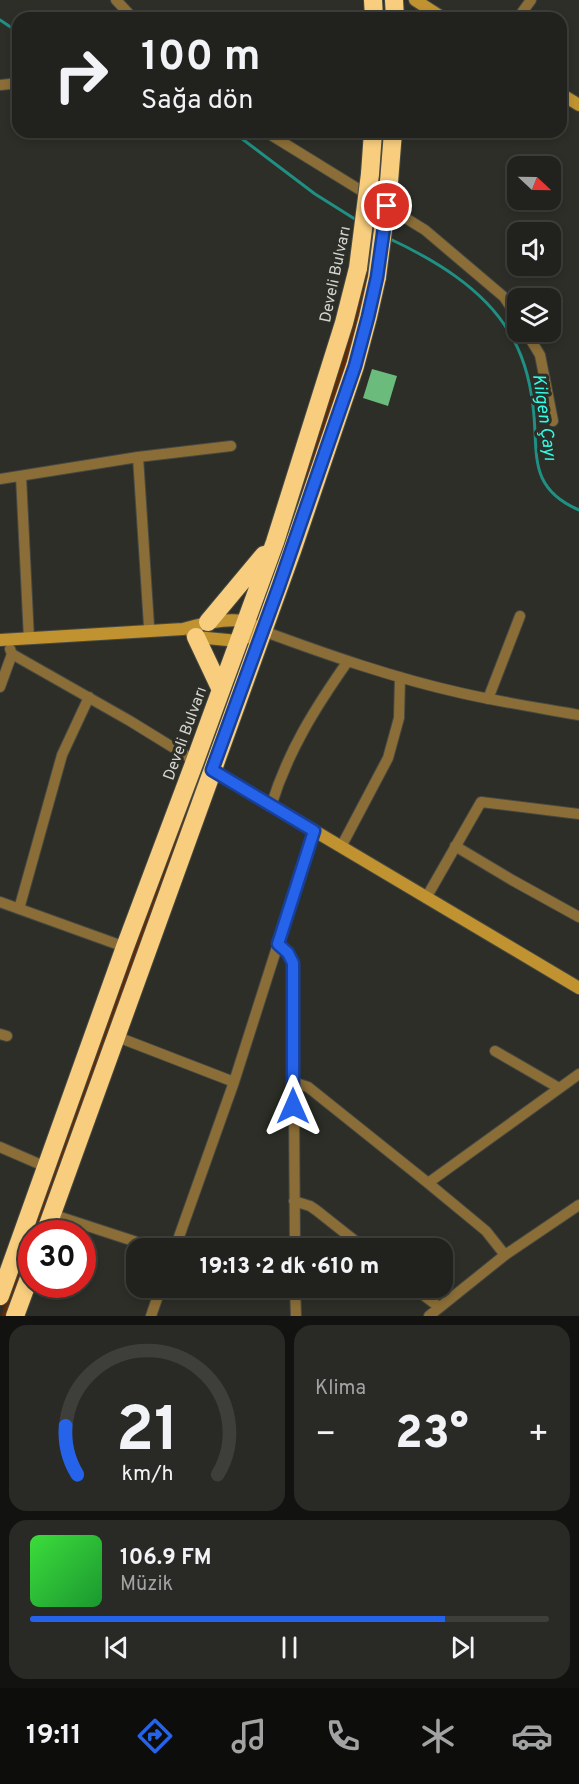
<!DOCTYPE html>
<html lang="tr">
<head>
<meta charset="utf-8">
<style>
  :root { --surface:#21221d; --page:#292a26; --text:#f1f3f6; --muted:#a2a4a4; --line:#3e3f3b; --accent:#2563eb }
  body { margin:0; font-family:Overpass,sans-serif; background:var(--page); color:var(--text); height:100vh; display:flex; flex-direction:column; font-size:22px; white-space:nowrap }
  * { box-sizing:border-box; margin:0 }
  p { font-size:20px; color:var(--muted) }
  .icon { flex:none; width:33px; height:33px; fill:none; stroke:currentColor; stroke-width:2; stroke-linecap:round; stroke-linejoin:round }
  .map { position:relative; height:1316px; overflow:hidden }
  .details { display:flex; flex-direction:column; gap:9px; padding:9px; background:#121310; flex:1 }
  .details>* { flex:none }
  .guide { position:absolute; left:12px; top:12px; width:555px; height:126px; border-radius:18px; box-shadow:0 3px 9px #0003,0 0 0 2px var(--line); background:#21221d; color:var(--text); overflow:hidden }
  .needle { width:39px; rotate:112deg }
  .buttons { position:absolute; left:507px; top:156px; display:grid; gap:12px }
  .buttons a { display:grid; place-items:center; width:54px; height:54px; border-radius:12px; background:var(--surface); box-shadow:0 3px 9px #0003,0 0 0 2px var(--line); font-size:30px }
  .speed { position:absolute; left:18px; top:1220px; display:flex; gap:12px; font-size:30px; font-weight:700; text-align:center }
  .speed>* { display:grid; place-content:center; width:78px; height:78px; border-radius:50%; background:var(--surface); box-shadow:0 3px 9px #0003,0 0 0 2px var(--line); line-height:1 }
  .speed .limit { border:9px solid #d22; background:#fff; color:#111 }
  .pin { position:absolute; display:grid; place-items:center; width:51px; height:51px; color:#fff; margin:-26px; border:3px solid #fff; border-radius:50%; box-shadow:0 2px 6px #0007 }
  .me { position:absolute; width:66px; margin:-33px; rotate:0deg; stroke-linejoin:round; filter:drop-shadow(0 0 4px #0008) }
  .turn { display:flex; align-items:center; gap:21px; height:126px; padding:0 30px; font-size:27px }
  .turn .icon { width:78px; height:78px; stroke-width:2.5 }
  .turn b { display:block; font-size:42px; line-height:51px }
  .big { font-size:45px; font-weight:800; line-height:1.1 }
  .details .widget { flex:1; display:flex; flex-direction:column; justify-content:center; gap:9px; min-width:0; padding:0 21px; border-radius:18px; background:var(--page) }
  .details .dial { align-items:center; gap:0 }
  .dial svg { height:156px; overflow:visible; fill:none; stroke:var(--line); stroke-width:7; stroke-linecap:round; text-anchor:middle }
  .dial text { fill:var(--text); stroke:none }
  .song { display:flex; align-items:center; gap:18px }
  .cover { width:72px; height:72px; border-radius:9px; background:linear-gradient(135deg,hsl(120 70% 55%),hsl(130 70% 35%)) }
  .played { height:6px; border-radius:3px; background:linear-gradient(90deg,var(--accent) 80%,var(--line) 80%) }
  .keys { display:flex; justify-content:space-around; direction:ltr }
  .heat { display:flex; justify-content:space-between; align-items:center; font-size:33px; direction:ltr }
  .details .tiles { flex:1; display:grid; gap:9px; grid-template-columns:1fr 1fr }
  .widget:last-child { grid-column:span 2 }
  .trip { position:absolute; left:126px; top:1238px; width:327px; height:60px; border-radius:18px; background:var(--surface); box-shadow:0 3px 9px #0003,0 0 0 2px var(--line); font-weight:800; line-height:60px; text-align:center }
  .dock { display:flex; height:96px; justify-content:space-around; align-items:center; background:#0d0e0c; color:var(--muted) }
  .dock .icon { width:42px; height:42px }
  .dock .selected { color:var(--accent) }
  .dock b { font-size:27px; color:var(--text) }
  .map>svg:first-child { display:block }
</style>
</head>
<body>
<div class="map">
<svg width="579" height="1316" viewBox="0 0 579 1316">
  <rect width="100%" height="100%" fill="#2c2e27"/>
  <path fill="#632900" d="M367 267 372 268 363 311 312 472 262 609 290 525 303 479 347 347Z
    M233 676 235 677 195 789V798L37 1233H32L31 1249 8 1316H1Z"/>
  <g fill="none" stroke-linecap="round" stroke-linejoin="round">
    <path stroke="#1f9083" stroke-width="3" d="M0 20 18 32
      M233 132 315 194 358 221
      M388 238C433 259 483 288 509 332 523 354 530 380 533 406 539 452 526 487 579 510"/>
  </g>
  <path fill="#6abb7c" d="M372 369 397 376 388 406 363 398Z"/>
  <g fill="none" stroke-linecap="round" stroke-linejoin="round">
    <g stroke="#474942" stroke-width="12">
      <path id="street" d="M116 0 133 18
        M518 18 531 0
        M0 85 10 84
        M266 132 425 230 504 297 518 318
        M526 332 540 355 553 421
        M138 457 149 626 148 630
        M21 476 29 639
        M0 479 138 457 231 446
        M263 631C328 655 394 678 461 693 500 702 540 708 579 715
        M12 654 130 721 195 761
        M0 687 12 654 10 649
        M488 699 520 616
        M271 806C288 751 315 708 348 661
        M455 846 512 880 579 917
        M341 847 388 758 399 718 400 677
        M426 898 481 802 579 814
        M0 902 125 947
        M19 909 62 755 89 697
        M278 944 288 953 293 963 295 1248
        M0 1034 7 1036
        M115 1036 234 1082
        M495 1051 559 1088
        M293 1082 308 1087 428 1183 486 1231 505 1255
        M0 1147 46 1167
        M428 1183 579 1074
        M294 1201 310 1206 316 1210 364 1248
        M51 1214 155 1248
        M175 1248 234 1082 314 831
        M266 1287 295 1290
        M295 1287 296 1316
        M413 1287 439 1307
        M151 1316 161 1287
        M429 1316 505 1255 579 1205"/>
    </g>
    <g stroke="#474942" stroke-width="14">
      <path id="secondary" d="M415 0 443 18
        M561 94 579 105
        M192 634 196 637 238 641 263 631
        M0 640 183 629C201 624 235 615 252 624
        M212 770 579 988"/>
    </g>
    <g stroke="#474942" stroke-width="20">
      <path id="highway" d="M373 0 374 18
        M394 0 395 18
        M370 174 373 132
        M389 182 393 132
        M208 622 264 555
        M196 637 221 690
        M45 1233 292 551 355 366 368 317 377 277
        M0 1296 125 947 195 761 275 542 344 323 358 268
        M15 1316 32 1270"/>
    </g>
    <use href="#street" stroke="#8b6e37" stroke-width="10"/>
    <use href="#secondary" stroke="#c09230" stroke-width="12"/>
    <use href="#highway" stroke="#f8ce7e" stroke-width="18"/>
    <g stroke="#474942" stroke-width="20" stroke-linecap="butt">
      <path id="highway-bridge" d="M358 268 370 174
        M377 277 389 182"/>
    </g>
    <use href="#highway-bridge" stroke="#f8ce7e" stroke-width="18"/>
  </g>
  <g fill="none" stroke-linecap="round" stroke-linejoin="round">
    <g stroke="#184099" stroke-width="15">
      <path id="route" d="M293 1106V963L288 953 278 944 314 831 212 770 279 586 355 366 368 317 377 277 387 206"/>
    </g>
    <use href="#route" stroke="#2563eb" stroke-width="10"/>
  </g>
  <g text-anchor="middle" stroke-width="6" stroke-linejoin="round" paint-order="stroke">
    <g font-size="16" fill="#d3d4cf" stroke="#2c2e27">
      <text transform="translate(334 274) rotate(-78)" y="6">Develi Bulvarı</text>
      <text transform="translate(184 733) rotate(-70)" y="6">Develi Bulvarı</text>
    </g>
    <g font-size="18" font-style="italic" fill="#2ffce6" stroke="#2c2e27">
      <text transform="translate(545 417) rotate(82)" y="6">Kilgen Çayı</text>
    </g>
  </g>
</svg>
<div class="buttons">
<a><svg class="needle" viewBox="-14 -14 28 28"><path d="M0-13l5 13h-10z" fill="#e53935"/><path d="M0 13l5-13h-10z" fill="#a2a4a4"/></svg></a>
<a><svg class="icon" aria-label="sound" viewBox="0 0 24 24"><path d="M4 9h4l5-4v14l-5-4H4zM17 9q2 3 0 6"/></svg></a>
<a><svg class="icon" aria-label="layers" viewBox="0 0 24 24"><path d="M12 4l9 5-9 5-9-5zM3 14l9 5 9-5"/></svg></a>
</div>
<div class="speed"><div class="limit">30</div></div>
<div class="pin" style="left:387px;top:206px;background:#d93025"><svg class="icon" aria-label="arrive" viewBox="0 0 24 24"><path d="M6 21V4h12l-3 4 3 4H6"/></svg></div>
<svg class="me" style="left:293px;top:1106px" viewBox="-20 -20 40 40"><path d="M0-17L14 15 0 8-14 15z" fill="#2563eb" stroke="#fff" stroke-width="4"/></svg>
<div class="trip">19:13 · 2 dk · 610 m</div>
<div class="guide">
<div class="turn"><svg class="icon" aria-label="right" viewBox="0 0 24 24"><path d="M7 20v-9h11M14 6l5 5-5 5"/></svg><div><b>100 m</b>Sağa dön</div></div>
</div>
</div>
<section class="details">
<div class="tiles">
<div class="widget dial"><svg viewBox="0 0 100 80">
<path d="M14 69A42 42 0 1 1 86 69"/>
<path d="M14 69A42 42 0 0 1 8 44" stroke="#2563eb"/>
<text x="50" y="56" font-size="32" font-weight="700">21</text>
<text x="50" y="72" font-size="11">km/h</text>
</svg></div>
<div class="widget"><p>Klima</p>
<div class="heat"><a>−</a><b class="big">23°</b><a>+</a></div>
</div>
<div class="widget">
<div class="song"><i class="cover"></i><div><b>106.9 FM</b><p>Müzik</p></div></div>
<div class="played"></div>
<div class="keys"><svg class="icon" aria-label="previous" viewBox="0 0 24 24"><path d="M18 5L8 12l10 7zM5 5v14"/></svg><svg class="icon" aria-label="pause" viewBox="0 0 24 24"><path d="M8 5v14M16 5v14"/></svg><svg class="icon" aria-label="next" viewBox="0 0 24 24"><path d="M6 5l10 7-10 7zM19 5v14"/></svg></div>
</div>
</div>
</section>
<nav class="dock">
<b>19:11</b>
<svg class="icon selected" aria-label="directions" viewBox="0 0 24 24"><path d="M12 3l9 9-9 9-9-9zM9 14v-3h6M13 9l2 2-2 2"/></svg>
<svg class="icon" aria-label="music" viewBox="0 0 24 24"><path d="M9 18V5l10-2v13"/><circle cx="6" cy="18" r="3"/><circle cx="16" cy="16" r="3"/></svg>
<svg class="icon" aria-label="phone" viewBox="0 0 24 24"><path d="M5 4h4l2 5-3 2q2 4 5 5l2-3 5 2v4C11 20 4 13 5 4z"/></svg>
<svg class="icon" aria-label="climate" viewBox="0 0 24 24"><path d="M12 3v18M4 7l16 10M4 17L20 7"/></svg>
<svg class="icon" aria-label="car" viewBox="0 0 24 24"><path d="M5 17H2v-5l4-1 3-4h7l3 4 3 1v5h-3M9 17h6M6 11h13"/><circle cx="7" cy="17" r="2"/><circle cx="17" cy="17" r="2"/></svg>
</nav>
</body>
</html>
